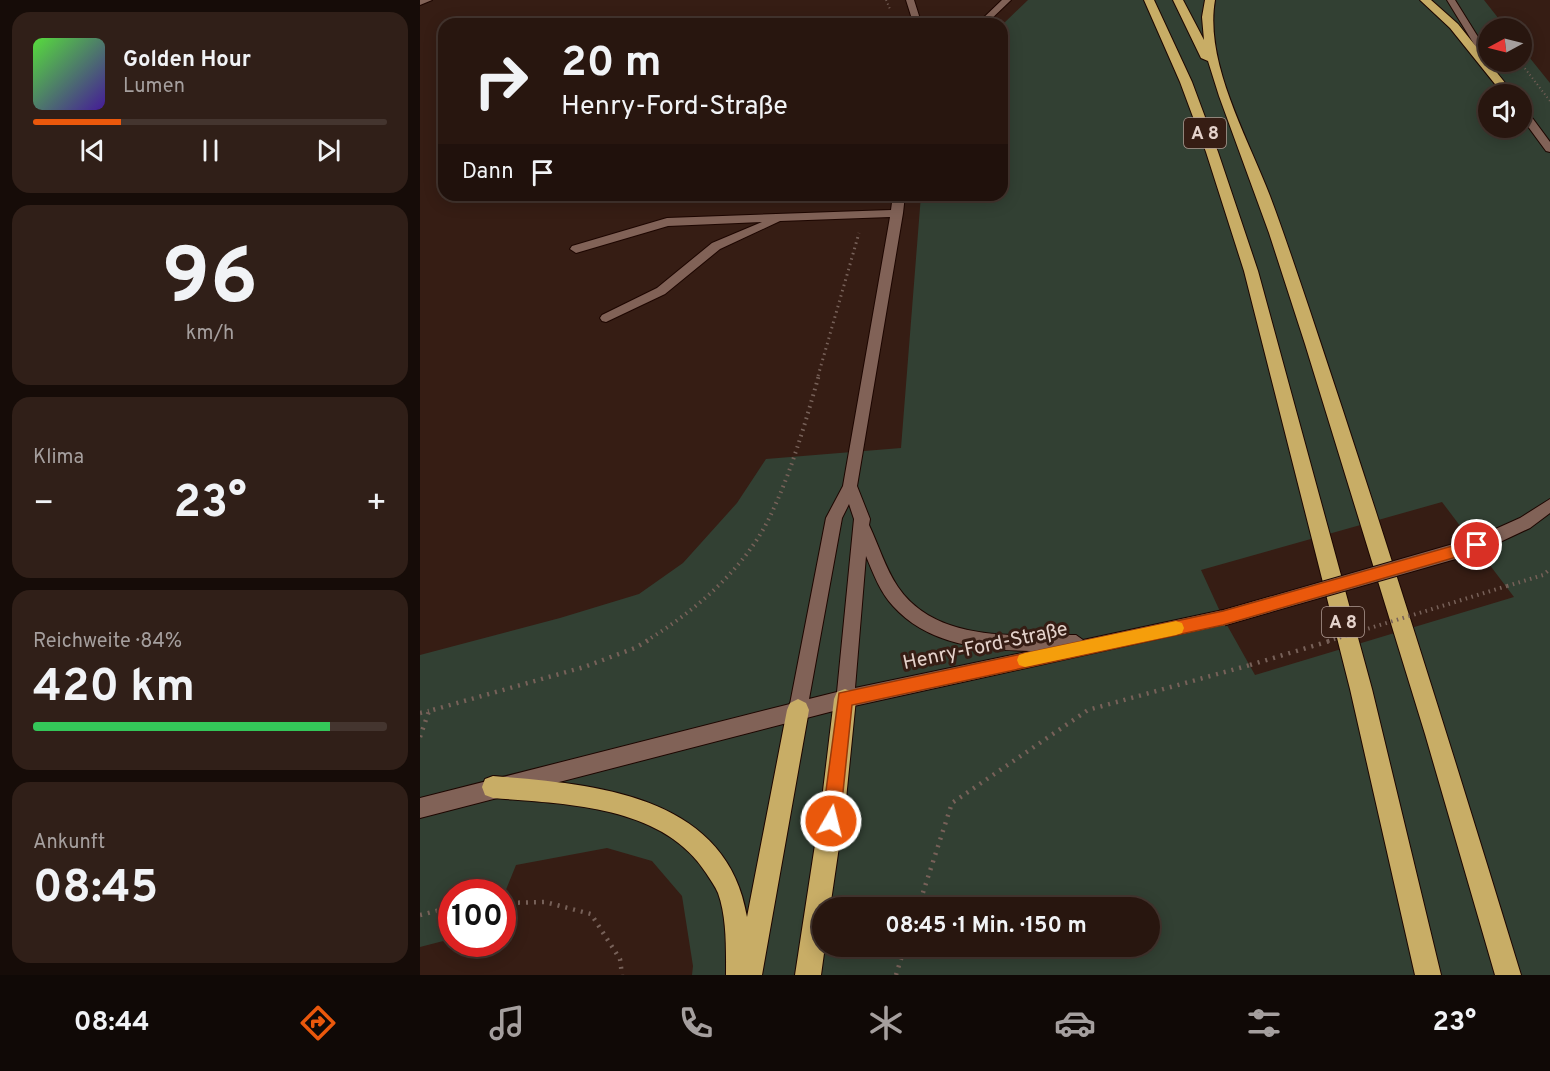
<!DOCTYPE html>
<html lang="de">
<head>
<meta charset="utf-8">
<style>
  :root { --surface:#28160f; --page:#301f18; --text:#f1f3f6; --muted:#a59f9e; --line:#44352f; --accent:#ea580c }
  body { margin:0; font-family:Overpass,sans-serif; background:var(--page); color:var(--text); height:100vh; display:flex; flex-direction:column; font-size:22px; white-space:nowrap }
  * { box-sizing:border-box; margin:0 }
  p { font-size:20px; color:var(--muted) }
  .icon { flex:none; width:33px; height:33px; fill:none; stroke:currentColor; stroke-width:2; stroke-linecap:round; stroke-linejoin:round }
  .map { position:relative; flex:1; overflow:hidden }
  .side { display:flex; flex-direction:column; gap:12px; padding:12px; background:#160c08; width:420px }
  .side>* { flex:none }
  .top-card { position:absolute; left:18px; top:18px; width:570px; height:183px; border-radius:18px; box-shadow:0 3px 15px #0003,0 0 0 2px var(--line); background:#28160f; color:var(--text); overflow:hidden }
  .needle { width:39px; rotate:263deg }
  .fabs { position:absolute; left:1058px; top:18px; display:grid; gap:12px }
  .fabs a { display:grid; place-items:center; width:54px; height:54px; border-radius:50%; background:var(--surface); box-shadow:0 3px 15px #0003,0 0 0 2px var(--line); font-size:30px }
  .speed { position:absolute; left:18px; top:879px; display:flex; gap:12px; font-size:30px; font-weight:700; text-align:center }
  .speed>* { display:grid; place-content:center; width:78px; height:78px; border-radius:50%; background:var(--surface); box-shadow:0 3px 15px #0003,0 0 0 2px var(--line); line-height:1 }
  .speed .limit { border:9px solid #d22; background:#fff; color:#111 }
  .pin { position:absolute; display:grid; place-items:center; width:51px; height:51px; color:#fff; margin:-26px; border:3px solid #fff; border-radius:50%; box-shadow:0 2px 6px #0007 }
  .me { position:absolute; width:66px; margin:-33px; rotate:8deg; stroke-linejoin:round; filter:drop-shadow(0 0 4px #0008) }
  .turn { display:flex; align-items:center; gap:21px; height:126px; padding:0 24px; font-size:27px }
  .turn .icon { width:78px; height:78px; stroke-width:2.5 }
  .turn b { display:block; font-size:42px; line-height:51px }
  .then { display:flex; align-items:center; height:57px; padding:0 24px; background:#0003; gap:12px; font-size:22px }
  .big { font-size:45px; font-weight:700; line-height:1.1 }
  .side .widget { flex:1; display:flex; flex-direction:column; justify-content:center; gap:9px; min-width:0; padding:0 21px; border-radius:18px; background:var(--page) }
  .side .dial { align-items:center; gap:0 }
  .dial b { font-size:78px; line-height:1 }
  .song { display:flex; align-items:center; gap:18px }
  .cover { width:72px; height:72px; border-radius:9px; background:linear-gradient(135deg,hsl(110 70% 55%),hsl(260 70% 35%)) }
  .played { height:6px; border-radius:3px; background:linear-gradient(90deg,var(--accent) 25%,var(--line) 25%) }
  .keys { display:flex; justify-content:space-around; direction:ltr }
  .heat { display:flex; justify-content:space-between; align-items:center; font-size:33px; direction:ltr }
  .charge { height:9px; border-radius:4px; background:linear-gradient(90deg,#34c759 84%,var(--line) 0) }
  .trip { position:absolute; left:392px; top:897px; width:348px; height:60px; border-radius:30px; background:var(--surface); box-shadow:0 3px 15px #0003,0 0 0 2px var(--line); font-weight:700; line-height:60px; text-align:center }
  .tabs { display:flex; height:96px; justify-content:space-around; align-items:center; background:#100906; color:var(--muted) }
  .tabs .icon { width:42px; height:42px }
  .tabs .current { color:var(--accent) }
  .tabs b { font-size:27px; color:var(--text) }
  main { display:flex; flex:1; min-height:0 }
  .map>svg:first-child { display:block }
</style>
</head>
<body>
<main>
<section class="side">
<div class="widget">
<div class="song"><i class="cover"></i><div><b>Golden Hour</b><p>Lumen</p></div></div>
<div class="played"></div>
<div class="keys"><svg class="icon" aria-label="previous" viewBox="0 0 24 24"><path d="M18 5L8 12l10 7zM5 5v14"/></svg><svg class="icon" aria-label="pause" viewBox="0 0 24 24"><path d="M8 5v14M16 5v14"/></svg><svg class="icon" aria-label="next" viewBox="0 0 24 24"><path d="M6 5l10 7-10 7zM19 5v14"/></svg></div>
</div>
<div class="widget dial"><b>96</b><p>km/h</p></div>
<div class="widget"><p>Klima</p>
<div class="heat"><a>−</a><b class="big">23°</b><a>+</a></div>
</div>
<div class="widget"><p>Reichweite · 84%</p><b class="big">420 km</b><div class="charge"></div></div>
<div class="widget"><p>Ankunft</p><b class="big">08:45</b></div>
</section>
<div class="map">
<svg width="1130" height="975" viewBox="0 0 1130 975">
  <rect width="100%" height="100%" fill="#361d14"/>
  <path fill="#324033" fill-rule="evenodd" d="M608 0H1064L1086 28H1068V62H1101V47L1130 83V975H272L273 966 262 896 232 861 187 848 96 865 83 897 82 892H32L31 939 0 947V655L140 618 219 594 263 563 317 503 346 459 481 448 501 195H582V25ZM1068 94H1101V128H1068ZM1022 502 1094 597 835 675 803 618 781 570ZM402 908H729V946H402Z"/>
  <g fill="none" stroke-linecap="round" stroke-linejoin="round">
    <g stroke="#1d0601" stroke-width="2">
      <path id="minor" d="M0 0H12L0 5Z
        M486 0H494L500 19 499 24H491L492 19Z
        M582 0H591L566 24H557Z
        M1027 0H1035L1068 53V62H1071H1065Z
        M1101 107 1105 108 1130 142V152L1126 151 1101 117Z
        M473 195H485L483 213 437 486 450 519 449 525C459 546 465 568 478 587 516 643 597 635 656 635L663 640 803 610 809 613 811 618 809 623 425 708 0 818V798L370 704 406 518 423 486 470 217 360 221 300 249 245 294 186 322 182 321 180 318 182 315 237 288 292 243 342 222 248 226 156 253 150 249 152 246 247 218 471 210ZM429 504 434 519 417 692 389 699 422 518ZM446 556C453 573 460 592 473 606 508 645 562 650 611 651L435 688Z
        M1130 499V513L1110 528 1063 550 1057 552 1051 550 1049 545 1051 540 1100 518Z"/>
    </g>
    <g stroke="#1d0601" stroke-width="2">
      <path id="highway" d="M724 0H734L772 82 798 152 838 271 952 689 1021 975H995L930 689 824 271 786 152 760 82Z
        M753 0H763L784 40 782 17 785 0H795C784 62 828 138 850 196 864 233 876 270 889 308 963 529 1033 752 1101 975H1075L1005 734 885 344 849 233 799 96 788 61 781 58Z
        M1000 0H1011L1038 24 1094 94H1083L1030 28Z
        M425 689 433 692 436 699 426 799 410 908H402V946H405L401 975H375L402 799 414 699 417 692Z
        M378 699 386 703 389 710 342 975H306C306 949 307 918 298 893 295 886 290 879 286 873 243 805 145 804 73 798L65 795 62 787 65 779 73 776C174 784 307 794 327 917L367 710 370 703Z"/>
    </g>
    <path stroke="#776159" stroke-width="2" stroke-dasharray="1 3" stroke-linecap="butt" d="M466 0 470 9
      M1100 62 1130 101"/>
    <path stroke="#776159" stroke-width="3" stroke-dasharray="1.5 4" stroke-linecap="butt" d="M398 376 439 233"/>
    <path stroke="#776159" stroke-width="4" stroke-dasharray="1.5 4.5" stroke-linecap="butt" d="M1087 586 1123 575 1130 569
      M226 641C277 610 329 565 353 510 373 467 386 420 399 375"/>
    <path stroke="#776159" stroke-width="4.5" stroke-dasharray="2 6" stroke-linecap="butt" d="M0 713 9 711
      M0 737 9 711 164 667 215 648 229 640
      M82 903 125 902 171 914 200 959 202 975
      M498 908 532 803 668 710 830 665
      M0 915 32 907
      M476 975 485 946"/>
    <use href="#minor" fill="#816257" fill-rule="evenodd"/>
    <use href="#highway" fill="#c8ad66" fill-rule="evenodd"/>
    <g stroke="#1d0601" stroke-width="17" stroke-linecap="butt">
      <path id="minor-bridge" d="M803 618 1057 545"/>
    </g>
    <path stroke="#776159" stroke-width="4" stroke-dasharray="1.5 4.5" stroke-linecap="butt" d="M908 641 1087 586"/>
    <path stroke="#776159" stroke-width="4.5" stroke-dasharray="2 6" stroke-linecap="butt" d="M830 665 913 640"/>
    <use href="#minor-bridge" stroke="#816257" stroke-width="15"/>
  </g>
  <path fill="#ea580c" stroke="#983908" stroke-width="1.5" d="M1057 539 1062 541 1064 545 1062 550 1057 551 803 625 432 705 420 821 417 828 411 830 405 828 402 821 419 693 803 611Z"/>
  <path fill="#f59e0b" d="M756 621 762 623 764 628 762 633 756 635 605 667 599 665 597 660 599 655 605 653Z"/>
  <g text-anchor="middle" stroke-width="6" stroke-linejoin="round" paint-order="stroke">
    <g fill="#361d14" stroke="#b09c94" stroke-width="1.5">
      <rect x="764" y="118" width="42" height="30" rx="4.5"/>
      <rect x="902" y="607" width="42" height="30" rx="4.5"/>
    </g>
    <g font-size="18" font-weight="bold" fill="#e4d2cb">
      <text x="785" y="139">A 8</text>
      <text x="923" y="628">A 8</text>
    </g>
    <g font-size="20" fill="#e4d2cb" stroke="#361d14">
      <text transform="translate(565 645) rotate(-12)" y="7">Henry-Ford-Straße</text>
    </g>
  </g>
</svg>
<div class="fabs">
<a><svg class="needle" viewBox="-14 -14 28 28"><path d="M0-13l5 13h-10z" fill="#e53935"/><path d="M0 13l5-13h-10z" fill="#a59f9e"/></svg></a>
<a><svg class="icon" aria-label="sound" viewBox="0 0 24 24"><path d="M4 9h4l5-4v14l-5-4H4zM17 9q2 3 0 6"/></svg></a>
</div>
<div class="speed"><div class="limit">100</div></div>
<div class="pin" style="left:1057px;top:545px;background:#d93025"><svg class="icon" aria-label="arrive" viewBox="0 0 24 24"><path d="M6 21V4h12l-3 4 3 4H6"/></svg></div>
<svg class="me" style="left:411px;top:821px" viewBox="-20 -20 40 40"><circle r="17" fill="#ea580c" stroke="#fff" stroke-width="3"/><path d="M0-11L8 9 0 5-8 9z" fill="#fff"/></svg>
<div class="trip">08:45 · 1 Min. · 150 m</div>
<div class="top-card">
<div class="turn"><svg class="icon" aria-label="right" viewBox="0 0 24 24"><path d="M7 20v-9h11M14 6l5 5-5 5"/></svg><div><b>20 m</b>Henry-Ford-Straße</div></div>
<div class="then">Dann<svg class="icon" aria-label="arrive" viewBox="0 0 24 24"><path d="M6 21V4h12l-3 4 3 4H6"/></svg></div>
</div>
</div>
</main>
<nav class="tabs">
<b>08:44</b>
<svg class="icon current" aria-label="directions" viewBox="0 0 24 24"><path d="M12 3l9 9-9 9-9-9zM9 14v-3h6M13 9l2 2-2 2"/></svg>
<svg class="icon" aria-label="music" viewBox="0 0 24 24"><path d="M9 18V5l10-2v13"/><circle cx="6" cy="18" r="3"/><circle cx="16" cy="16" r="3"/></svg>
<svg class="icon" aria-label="phone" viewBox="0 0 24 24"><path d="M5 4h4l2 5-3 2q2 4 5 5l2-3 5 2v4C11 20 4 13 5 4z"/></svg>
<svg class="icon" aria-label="climate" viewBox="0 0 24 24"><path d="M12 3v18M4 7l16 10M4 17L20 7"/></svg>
<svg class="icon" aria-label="car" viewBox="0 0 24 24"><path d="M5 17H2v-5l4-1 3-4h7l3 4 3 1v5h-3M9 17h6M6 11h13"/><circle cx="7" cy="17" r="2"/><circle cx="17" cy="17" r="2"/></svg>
<svg class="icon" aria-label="filters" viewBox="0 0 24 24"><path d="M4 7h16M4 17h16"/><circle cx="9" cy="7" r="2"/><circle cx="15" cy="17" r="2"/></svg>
<b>23°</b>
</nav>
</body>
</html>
